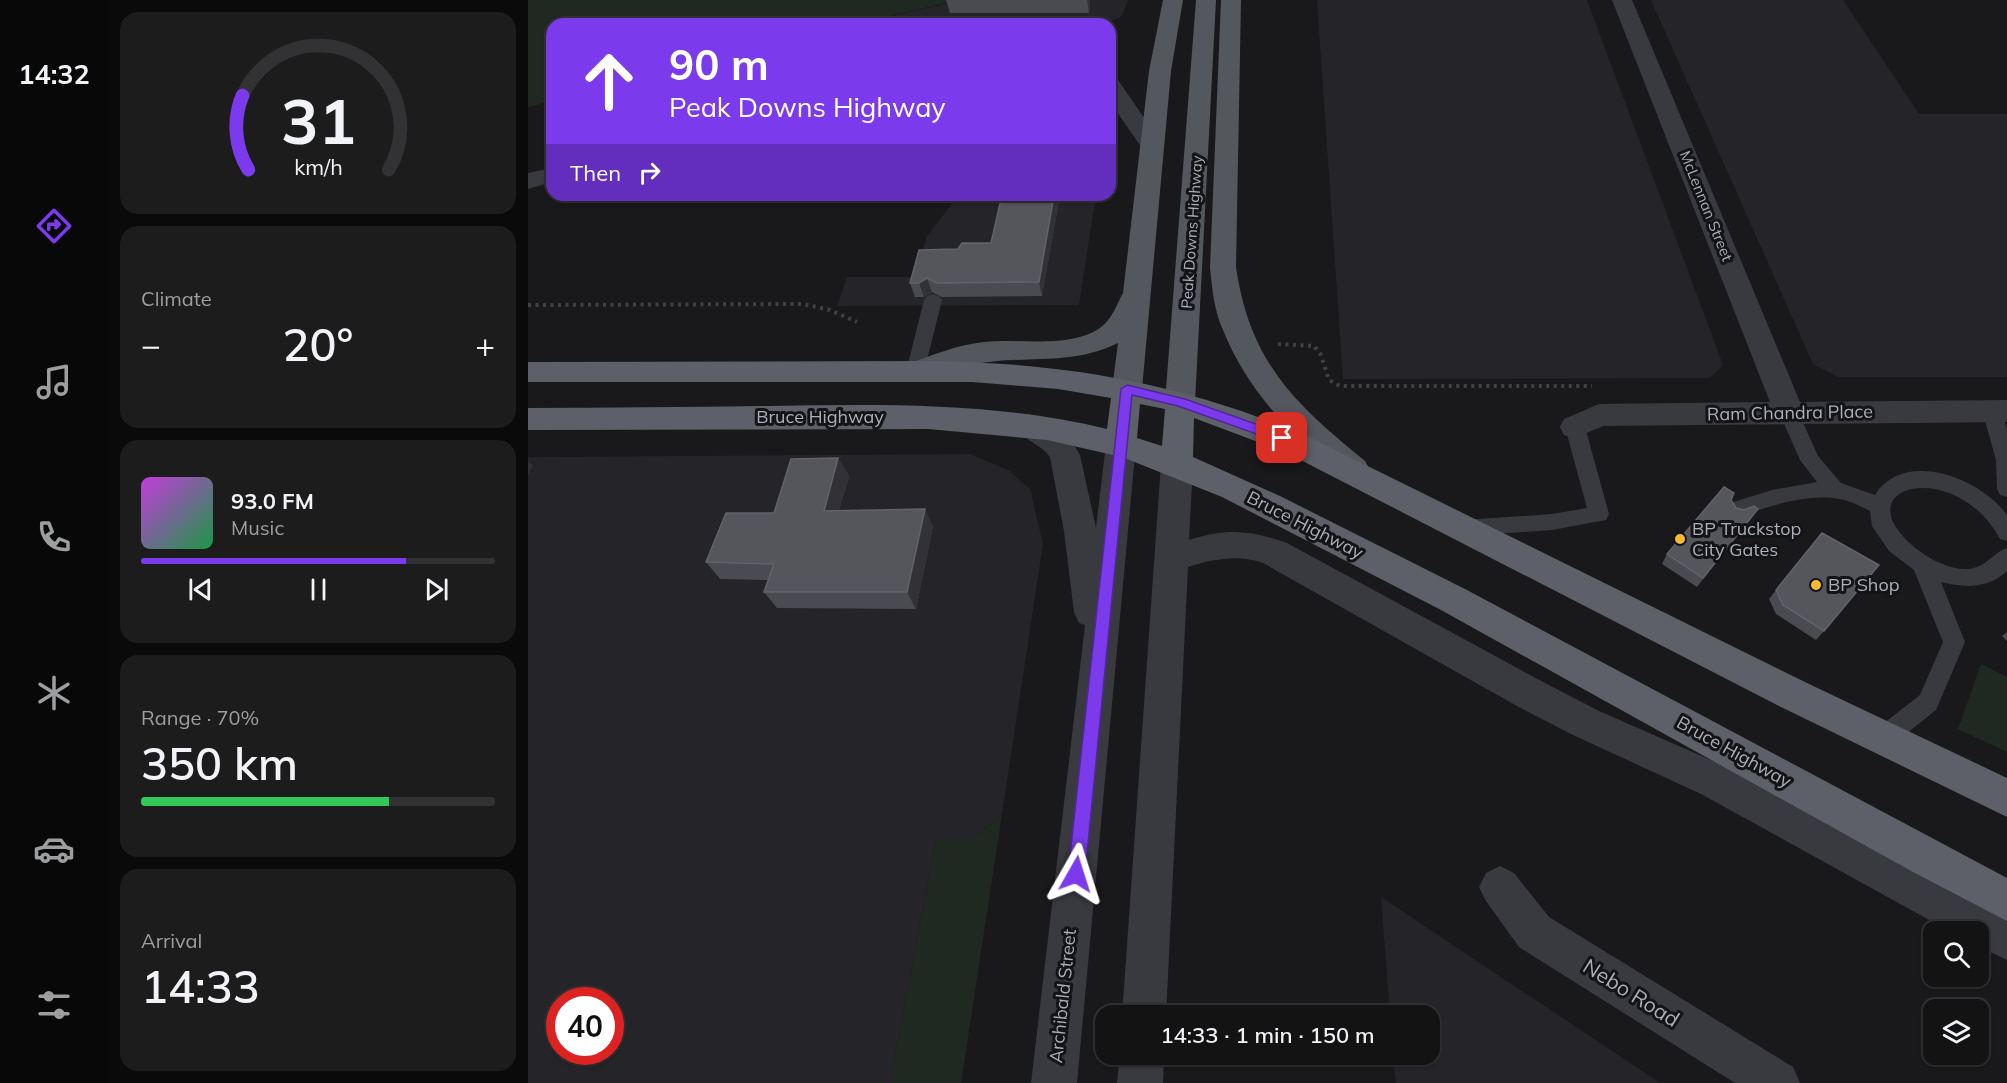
<!DOCTYPE html>
<html lang="en">
<head>
<meta charset="utf-8">
<style>
  :root { --surface:#131314; --page:#1c1c1d; --text:#f1f3f6; --muted:#9d9ea0; --line:#323234; --accent:#7c3aed }
  body { margin:0; font-family:Mulish,sans-serif; background:var(--page); color:var(--text); height:100vh; display:flex; flex-direction:column; font-size:22px; white-space:nowrap }
  * { box-sizing:border-box; margin:0 }
  p { font-size:20px; color:var(--muted) }
  .icon { flex:none; width:33px; height:33px; fill:none; stroke:currentColor; stroke-width:2; stroke-linecap:round; stroke-linejoin:round }
  .map { position:relative; flex:1; overflow:hidden }
  .details { display:flex; flex-direction:column; gap:12px; padding:12px; background:#0a0a0b; width:420px }
  .details>* { flex:none }
  .hud { position:absolute; left:18px; top:18px; width:570px; height:183px; border-radius:18px; box-shadow:0 2px 4px #0004,0 0 0 2px var(--line); background:#7c3aed; color:#fff; overflow:hidden }
  .buttons { position:absolute; left:1395px; top:921px; display:grid; gap:12px }
  .buttons a { display:grid; place-items:center; width:66px; height:66px; border-radius:12px; background:var(--surface); box-shadow:0 2px 4px #0004,0 0 0 2px var(--line); font-size:30px }
  .speed { position:absolute; left:18px; top:987px; display:flex; gap:12px; font-size:30px; font-weight:700; text-align:center }
  .speed>* { display:grid; place-content:center; width:78px; height:78px; border-radius:50%; background:var(--surface); box-shadow:0 2px 4px #0004,0 0 0 2px var(--line); line-height:1 }
  .speed .limit { border:9px solid #d22; background:#fff; color:#111 }
  .pin { position:absolute; display:grid; place-items:center; width:51px; height:51px; color:#fff; margin:-26px; border-radius:12px; box-shadow:0 3px 9px #0006 }
  .me { position:absolute; width:66px; margin:-33px; rotate:6deg; stroke-linejoin:round; filter:drop-shadow(0 0 4px #0008) }
  .turn { display:flex; align-items:center; gap:21px; height:126px; padding:0 24px; font-size:27px }
  .turn .icon { width:78px; height:78px; stroke-width:2.5 }
  .turn b { display:block; font-size:42px; line-height:51px }
  .then { display:flex; align-items:center; height:57px; padding:0 24px; background:#0003; gap:12px; font-size:22px }
  .big { font-size:45px; font-weight:600; line-height:1.1 }
  .details .widget { flex:1; display:flex; flex-direction:column; justify-content:center; gap:9px; min-width:0; padding:0 21px; border-radius:18px; background:var(--page) }
  .details .dial { align-items:center; gap:0 }
  .dial svg { height:156px; overflow:visible; fill:none; stroke:var(--line); stroke-width:7; stroke-linecap:round; text-anchor:middle }
  .dial text { fill:var(--text); stroke:none }
  .song { display:flex; align-items:center; gap:18px }
  .cover { width:72px; height:72px; border-radius:9px; background:linear-gradient(135deg,hsl(290 70% 55%),hsl(140 70% 35%)) }
  .played { height:6px; border-radius:3px; background:linear-gradient(90deg,var(--accent) 75%,var(--line) 75%) }
  .keys { display:flex; justify-content:space-around; direction:ltr }
  .heat { display:flex; justify-content:space-between; align-items:center; font-size:33px; direction:ltr }
  .charge { height:9px; border-radius:4px; background:linear-gradient(90deg,#34c759 70%,var(--line) 0) }
  .trip { position:absolute; left:567px; top:1005px; width:345px; height:60px; border-radius:18px; background:var(--surface); box-shadow:0 2px 4px #0004,0 0 0 2px var(--line); font-weight:600; line-height:60px; text-align:center }
  main { display:flex; flex:1; min-height:0 }
  .tabs { display:flex; flex-direction:column; width:108px; justify-content:space-around; align-items:center; background:#080808; color:var(--muted) }
  .tabs .icon { width:42px; height:42px }
  .tabs .active { color:var(--accent) }
  .tabs b { font-size:27px; color:var(--text) }
  .map>svg:first-child { display:block }
</style>
</head>
<body>
<main>
<nav class="tabs">
<b>14:32</b>
<svg class="icon active" aria-label="directions" viewBox="0 0 24 24"><path d="M12 3l9 9-9 9-9-9zM9 14v-3h6M13 9l2 2-2 2"/></svg>
<svg class="icon" aria-label="music" viewBox="0 0 24 24"><path d="M9 18V5l10-2v13"/><circle cx="6" cy="18" r="3"/><circle cx="16" cy="16" r="3"/></svg>
<svg class="icon" aria-label="phone" viewBox="0 0 24 24"><path d="M5 4h4l2 5-3 2q2 4 5 5l2-3 5 2v4C11 20 4 13 5 4z"/></svg>
<svg class="icon" aria-label="climate" viewBox="0 0 24 24"><path d="M12 3v18M4 7l16 10M4 17L20 7"/></svg>
<svg class="icon" aria-label="car" viewBox="0 0 24 24"><path d="M5 17H2v-5l4-1 3-4h7l3 4 3 1v5h-3M9 17h6M6 11h13"/><circle cx="7" cy="17" r="2"/><circle cx="17" cy="17" r="2"/></svg>
<svg class="icon" aria-label="filters" viewBox="0 0 24 24"><path d="M4 7h16M4 17h16"/><circle cx="9" cy="7" r="2"/><circle cx="15" cy="17" r="2"/></svg>
</nav>
<section class="details">
<div class="widget dial"><svg viewBox="0 0 100 80">
<path d="M14 69A42 42 0 1 1 86 69"/>
<path d="M14 69A42 42 0 0 1 11 31" stroke="#7c3aed"/>
<text x="50" y="56" font-size="32" font-weight="700">31</text>
<text x="50" y="72" font-size="11">km/h</text>
</svg></div>
<div class="widget"><p>Climate</p>
<div class="heat"><a>−</a><b class="big">20°</b><a>+</a></div>
</div>
<div class="widget">
<div class="song"><i class="cover"></i><div><b>93.0 FM</b><p>Music</p></div></div>
<div class="played"></div>
<div class="keys"><svg class="icon" aria-label="previous" viewBox="0 0 24 24"><path d="M18 5L8 12l10 7zM5 5v14"/></svg><svg class="icon" aria-label="pause" viewBox="0 0 24 24"><path d="M8 5v14M16 5v14"/></svg><svg class="icon" aria-label="next" viewBox="0 0 24 24"><path d="M6 5l10 7-10 7zM19 5v14"/></svg></div>
</div>
<div class="widget"><p>Range · 70%</p><b class="big">350 km</b><div class="charge"></div></div>
<div class="widget"><p>Arrival</p><b class="big">14:33</b></div>
</section>
<div class="map">
<svg width="1479" height="1083" viewBox="0 0 1479 1083">
  <rect width="100%" height="100%" fill="#19191b"/>
  <path fill="#252428" fill-rule="evenodd" d="M433 0H600L594 16 580 23 330 24Z
    M789 0H1059L1195 365 1182 378 815 379Z
    M1123 0H1315L1391 114H1479V377H1310L1285 364Z
    M431 195H568L551 305 309 306 319 277H386L399 236Z
    M442 454 480 470 502 489 515 544 474 814 445 839H408L362 1083H0V457ZM32 1000H82V1052H32Z
    M853 897 1132 1083H868L865 1055 902 1054V1016L862 1015Z"/>
  <path fill="#202921" d="M0 0H430L330 24H24V101L0 107Z
    M1453 664 1479 677V752L1430 729Z
    M474 814 433 1083H362L408 839H445Z"/>
  <g fill="none" stroke-linecap="round" stroke-linejoin="round">
    <path stroke="#3f4147" stroke-width="4" stroke-dasharray="3 4.5" stroke-linecap="butt" d="M0 305 275 304 302 310 329 322
      M750 344 786 346 793 355 801 380 812 386H1064"/>
    <path fill="#393a40" fill-rule="evenodd" d="M405 294 411 296 414 300 396 372 394 377 387 379 380 377 378 372 396 300 399 296Z
      M1464 403 1471 405 1479 429V497L1472 495 1469 489 1468 460 1454 410 1457 405Z
      M1261 405 1268 407 1290 456 1313 483 1347 495C1376 448 1453 478 1479 515V541L1472 539C1427 455 1309 486 1390 550 1403 560 1423 570 1440 569 1458 568 1464 553 1479 548V571C1460 589 1437 588 1413 582L1437 642 1408 710 1363 746 1355 749 1347 746 1343 738 1347 730 1392 695 1415 642 1386 570 1361 551 1344 526 1342 511C1332 506 1321 500 1311 499 1277 493 1241 507 1209 517L1202 515 1199 509 1202 503 1244 490 1289 482 1272 460 1251 412 1254 407Z
      M1047 420 1054 422 1057 427 1081 514 1078 520 1024 530 935 536 928 534 925 528 928 522 935 520 1024 514 1059 508 1037 427 1040 422Z"/>
    <path fill="#393a40" fill-rule="evenodd" d="M1084 0H1104L1272 402 1479 400V422L1075 426 1047 438 1036 435 1032 427 1036 419 1071 404 1242 402Z
      M582 78 590 80 632 141 636 146 632 151 624 153 616 151 582 102Z
      M24 168V182L0 189V173Z
      M972 866 986 873 1021 917 1265 1067 1272 1083H1207L991 947 958 901 951 887 958 873Z"/>
    <path fill="#393a40" fill-rule="evenodd" d="M501 414C524 421 541 434 552 455L568 528 578 444 582 436 593 432 604 436 608 444 549 1083H503L557 625 551 623 546 612 536 531 522 457C512 443 494 440 486 425L490 417Z
      M649 452 660 455 665 464 661 540C699 528 722 530 759 543L1015 682 1071 711 1201 768 1479 916V960L1450 946V932H1423L1173 794 1045 735 989 706 735 563C710 554 685 559 660 567L638 1016H594L633 464 638 455Z
      M592 1054H636L635 1083H589Z"/>
    <path fill="#55575f" fill-rule="evenodd" d="M635 0H655L643 71 614 389 609 397 599 400 589 397 584 389 590 343C539 368 491 353 439 366 419 370 397 385 377 379L372 372 377 365C403 356 430 344 457 342 493 338 541 349 572 328 584 319 588 306 595 293L621 71Z
      M668 0H688L667 402 663 410 652 413 641 410 637 402Z
      M693 0H713L708 267C722 362 766 403 837 461L842 470 837 479C833 480 828 482 824 482 813 480 805 470 798 464 755 427 716 383 695 330 686 310 684 288 682 267Z"/>
    <path fill="#5d6068" fill-rule="evenodd" d="M394 361C534 362 652 382 781 437L1279 683 1479 778V817L1253 707 759 453 666 418 665 457 752 496 937 589 1479 878V921L1385 872 913 610 694 497 594 457 519 440 400 429 0 430V408C80 408 160 407 241 406 354 404 469 402 579 429L583 398 530 389 444 382H0V362ZM612 404 637 409 634 446 609 438Z"/>
  </g>
  <path fill="#4a4b50" d="M418 0H562L561 13H422Z
    M532 195 514 296 414 297 404 292 396 297H387L382 283 463 243Z
    M310 458 321 476 311 510 405 526 388 609 249 608 236 592 240 580 192 579 178 562 246 513Z
    M1203 500 1208 508 1216 510 1230 509 1223 518 1169 587 1134 564 1139 554Z
    M1294 533 1296 631 1288 640 1248 614 1241 599Z
    M1479 632V641L1474 636Z"/>
  <path fill="#323236" d="M559 0H562L561 13Z
    M526 195H532L514 296 511 282Z
    M399 278 404 292 396 297 391 283Z
    M310 458 321 476 306 528 296 511Z
    M0 461 5 466 0 475Z
    M397 509 405 526 388 609 379 592Z
    M1230 509 1223 518 1169 587 1175 578Z"/>
  <path fill="#55555c" stroke="#62636a" stroke-width="1.5" d="M474 195H526L511 282 409 283 399 278 391 283H382L391 250 430 249 434 243H463Z
    M310 458 296 511 397 509 379 592H236L246 564 178 562 198 513H246L263 459Z
    M1196 487 1206 493 1203 500 1208 508 1216 510 1226 506 1230 509 1175 578 1139 554Z
    M1294 533 1351 565 1296 631 1255 605 1248 590Z"/>
  <path fill="#7c3aed" stroke="#51269a" stroke-width="1.5" d="M599 385 657 399 759 435 761 438 754 443 650 406 604 395 557 874 554 880 548 882 542 880 540 874 593 389Z"/>
  <g fill="#fbbb30" stroke="#141316" stroke-width="2">
    <circle cx="1152" cy="539" r="6"/>
    <circle cx="1288" cy="585" r="6"/>
  </g>
  <g text-anchor="middle" stroke-width="6" stroke-linejoin="round" paint-order="stroke">
    <g font-size="15" fill="#aaafbb" stroke="#141316">
      <text transform="translate(1178 206) rotate(68)" y="5">McLennan Street</text>
      <text transform="translate(664 232) rotate(-86)" y="5">Peak Downs Highway</text>
    </g>
    <g font-size="18" fill="#aaafbb" stroke="#141316">
      <text transform="translate(1262 413) rotate(-1)" y="6">Ram Chandra Place</text>
      <text x="292" y="423">Bruce Highway</text>
      <text transform="translate(777 525) rotate(27)" y="6">Bruce Highway</text>
      <text transform="translate(1206 752) rotate(29)" y="6">Bruce Highway</text>
      <text transform="translate(535 996) rotate(-84)" y="6">Archibald Street</text>
    </g>
    <g font-size="18" fill="#aaafbb" stroke="#141316" text-anchor="start">
      <text x="1164" y="535">BP Truckstop<tspan x="1164" dy="21">City Gates</tspan></text>
      <text x="1300" y="591">BP Shop</text>
    </g>
    <g font-size="21" fill="#aaafbb" stroke="#141316">
      <text transform="translate(1103 993) rotate(32)" y="7">Nebo Road</text>
    </g>
  </g>
</svg>
<div class="buttons">
<a><svg class="icon" aria-label="search" viewBox="0 0 24 24"><circle cx="10" cy="10" r="6"/><path d="M15 15l6 6"/></svg></a>
<a><svg class="icon" aria-label="layers" viewBox="0 0 24 24"><path d="M12 4l9 5-9 5-9-5zM3 14l9 5 9-5"/></svg></a>
</div>
<div class="speed"><div class="limit">40</div></div>
<div class="pin" style="left:754px;top:438px;background:#d93025"><svg class="icon" aria-label="arrive" viewBox="0 0 24 24"><path d="M6 21V4h12l-3 4 3 4H6"/></svg></div>
<svg class="me" style="left:548px;top:874px" viewBox="-20 -20 40 40"><path d="M0-17L14 15 0 8-14 15z" fill="#7c3aed" stroke="#fff" stroke-width="4"/></svg>
<div class="trip">14:33 · 1 min · 150 m</div>
<div class="hud">
<div class="turn"><svg class="icon" aria-label="ahead" viewBox="0 0 24 24"><path d="M12 20V5M6 11l6-6 6 6"/></svg><div><b>90 m</b>Peak Downs Highway</div></div>
<div class="then">Then<svg class="icon" aria-label="right" viewBox="0 0 24 24"><path d="M7 20v-9h11M14 6l5 5-5 5"/></svg></div>
</div>
</div>
</main>
</body>
</html>
